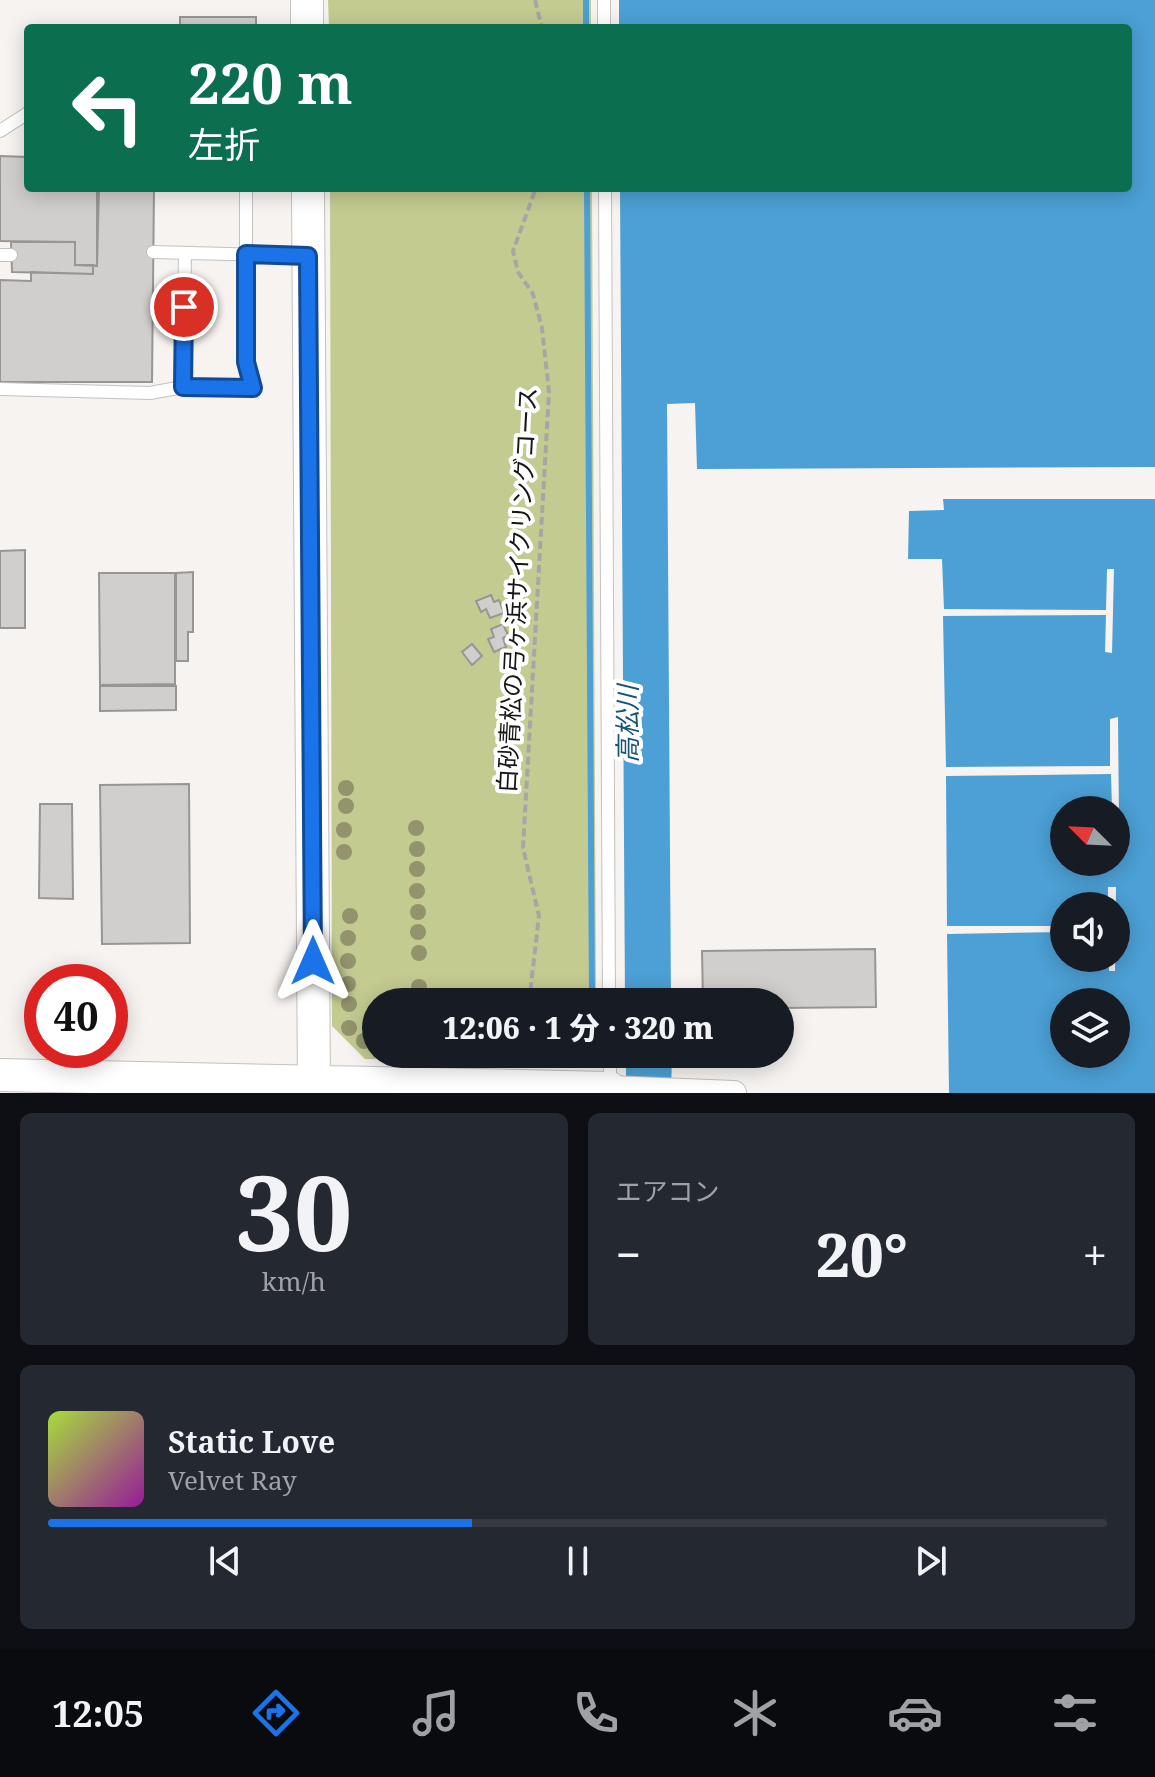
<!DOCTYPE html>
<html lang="ja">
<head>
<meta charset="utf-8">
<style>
  :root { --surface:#171b24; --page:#242831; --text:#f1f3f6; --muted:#9ea1a6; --line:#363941; --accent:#1a73e8 }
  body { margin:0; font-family:"Noto Serif","Noto Sans JP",serif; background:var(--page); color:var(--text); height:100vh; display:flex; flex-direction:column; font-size:30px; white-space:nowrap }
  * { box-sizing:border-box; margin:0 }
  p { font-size:26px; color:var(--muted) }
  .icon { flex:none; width:44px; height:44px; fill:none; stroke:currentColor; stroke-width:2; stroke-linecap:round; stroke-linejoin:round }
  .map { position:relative; height:1093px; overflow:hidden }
  .details { display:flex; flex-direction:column; gap:20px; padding:20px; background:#0d0f14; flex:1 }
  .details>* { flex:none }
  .guide { position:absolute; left:24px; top:24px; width:1108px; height:168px; border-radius:8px; box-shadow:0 4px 20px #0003; background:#0b6e4f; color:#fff; overflow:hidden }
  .needle { width:52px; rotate:294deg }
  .controls { position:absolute; left:1050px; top:796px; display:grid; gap:16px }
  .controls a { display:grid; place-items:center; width:80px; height:80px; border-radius:50%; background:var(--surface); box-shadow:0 4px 20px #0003; font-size:40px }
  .speed { position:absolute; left:24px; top:964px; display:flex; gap:16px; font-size:40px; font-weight:700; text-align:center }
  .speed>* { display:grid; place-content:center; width:104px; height:104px; border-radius:50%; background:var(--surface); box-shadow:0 4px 20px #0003; line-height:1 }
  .speed .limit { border:12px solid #d22; background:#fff; color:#111 }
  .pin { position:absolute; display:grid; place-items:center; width:68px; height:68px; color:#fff; margin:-34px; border:4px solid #fff; border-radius:50%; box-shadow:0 2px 8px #0007 }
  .me { position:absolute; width:88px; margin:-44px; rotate:0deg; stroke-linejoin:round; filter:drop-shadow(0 0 6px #0008) }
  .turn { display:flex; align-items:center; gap:28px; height:168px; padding:0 32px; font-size:36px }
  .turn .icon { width:104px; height:104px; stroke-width:2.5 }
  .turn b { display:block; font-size:56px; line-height:68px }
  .big { font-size:60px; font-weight:800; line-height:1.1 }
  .details .tile { flex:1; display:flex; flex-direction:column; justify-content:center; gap:12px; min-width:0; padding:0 28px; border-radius:12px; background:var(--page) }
  .details .dial { align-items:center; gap:0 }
  .dial b { font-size:104px; line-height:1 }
  .song { display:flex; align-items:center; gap:24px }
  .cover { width:96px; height:96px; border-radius:12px; background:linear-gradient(135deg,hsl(80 70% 55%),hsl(300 70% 35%)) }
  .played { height:8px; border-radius:4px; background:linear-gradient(90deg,var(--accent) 40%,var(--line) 40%) }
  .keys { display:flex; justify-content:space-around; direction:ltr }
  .heat { display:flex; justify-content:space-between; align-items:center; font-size:44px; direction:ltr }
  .details .tiles { flex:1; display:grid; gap:20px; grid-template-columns:1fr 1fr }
  .tile:last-child { grid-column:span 2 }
  .trip { position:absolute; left:362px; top:988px; width:432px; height:80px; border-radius:40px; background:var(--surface); box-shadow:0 4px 20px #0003; font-weight:800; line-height:80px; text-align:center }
  .menu { display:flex; height:128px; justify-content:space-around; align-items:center; background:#090b0e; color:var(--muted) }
  .menu .icon { width:56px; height:56px }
  .menu .selected { color:var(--accent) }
  .menu b { font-size:36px; color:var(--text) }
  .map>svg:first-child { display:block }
</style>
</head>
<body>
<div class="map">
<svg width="1155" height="1093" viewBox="0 0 1155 1093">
  <rect width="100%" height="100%" fill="#f6f3f1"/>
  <path fill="#c4cb91" d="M328 0H591V28H329Z
    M330 188H592L596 1002H376V1054H590L581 1062 365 1059 332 1026Z"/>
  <path fill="#4ca0d5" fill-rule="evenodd" d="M619 0H1155V467L697 469 695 403 667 404 671 1002H625L620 188H1128V28H619Z
    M943 499H1155V1093H949L947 934 1064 932V958H1109V971H1115L1116 887H1108V906H1064V926H947L946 776 1111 774 1112 810H1064V862H1116V822L1119 821 1118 717 1110 719V766L946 767 943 616 1106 615 1105 652 1112 653 1114 569H1107L1106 610 944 609 942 559H908L909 511 944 510ZM1064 1002H1116V1054H1064Z
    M626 1054H672L671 1093H626Z"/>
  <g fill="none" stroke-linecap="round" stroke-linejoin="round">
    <path stroke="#4ca0d5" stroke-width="6" d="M586 0V28
      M587 188 592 1002"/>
  </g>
  <path fill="#d1cfcd" stroke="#989694" stroke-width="2" d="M180 17H256V28H180Z
    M0 156 28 157V188H97V266L75 265V242L0 241Z
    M99 188H154L152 382H0V280L31 281V272L93 274V265L97 266Z
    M11 242H75V265H93V274L12 272Z
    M25 550V628H0V551Z
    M193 572V632H188V661H176V573Z
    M99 573H175V684L100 685Z
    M491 595 494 602 499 600 504 613 490 618 486 609 481 612 476 601Z
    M503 624 508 635 503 638 506 647 494 652 488 639 494 637 491 629Z
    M472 644 482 656 472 665 462 652Z
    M100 686H176V710L100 711Z
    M189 784 190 943 102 944 100 785Z
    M40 804H72L73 899 39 898Z
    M875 949 876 1007 780 1008V1002H703L702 951Z"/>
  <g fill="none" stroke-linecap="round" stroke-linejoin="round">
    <g stroke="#c4c1bf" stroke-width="14">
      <path id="lane" d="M604 0V28
        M0 131 28 113
        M605 188 609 1002
        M153 252 308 256
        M185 253 183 387 253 388 246 362V188
        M0 255H11
        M0 389 150 393 183 387
        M610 1054V1087"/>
    </g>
    <g stroke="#c4c1bf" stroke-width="26">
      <path id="street" d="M610 1088 734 1093"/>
    </g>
    <g stroke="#c4c1bf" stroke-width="34">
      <path id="secondary" d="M307 0V28
        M308 188 314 1093
        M0 1075 610 1088"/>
    </g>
    <path stroke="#a8a6a5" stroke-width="4" stroke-dasharray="8 4" stroke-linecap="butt" d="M535 0 542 28
      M529 1002 539 916 523 848 549 392 542 328 533 294 518 272 513 251 536 188"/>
    <use href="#lane" stroke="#fff" stroke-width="12"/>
    <use href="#street" stroke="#fff" stroke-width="24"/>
    <use href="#secondary" stroke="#fff" stroke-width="32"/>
  </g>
  <g fill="#93946c">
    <circle cx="346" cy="788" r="8"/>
    <circle cx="346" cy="806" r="8"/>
    <circle cx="416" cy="828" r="8"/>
    <circle cx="344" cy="830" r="8"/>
    <circle cx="417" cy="849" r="8"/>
    <circle cx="344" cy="852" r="8"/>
    <circle cx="417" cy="869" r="8"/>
    <circle cx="417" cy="891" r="8"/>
    <circle cx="418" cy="912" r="8"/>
    <circle cx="350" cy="916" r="8"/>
    <circle cx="418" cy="932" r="8"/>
    <circle cx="348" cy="938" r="8"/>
    <circle cx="419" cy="953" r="8"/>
    <circle cx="348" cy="961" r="8"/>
    <circle cx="348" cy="984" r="8"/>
    <circle cx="419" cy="987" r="8"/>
    <circle cx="349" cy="1004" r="8"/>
    <circle cx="349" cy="1028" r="8"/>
    <circle cx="364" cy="1041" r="8"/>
  </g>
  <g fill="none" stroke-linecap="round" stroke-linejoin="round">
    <g stroke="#114b97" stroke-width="20">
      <path id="route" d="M184 307 183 387 253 388 246 362V254L308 256 313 961"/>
    </g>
    <use href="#route" stroke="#1a73e8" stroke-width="14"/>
  </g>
  <g text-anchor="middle" stroke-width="8" stroke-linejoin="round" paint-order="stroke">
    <g font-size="24" fill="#171616" stroke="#fff">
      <text transform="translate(518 590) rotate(-87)" y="8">白砂青松の弓ヶ浜サイクリングコース</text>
    </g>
    <g font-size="26" font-style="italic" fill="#145478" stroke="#fff">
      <text transform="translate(628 724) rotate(-90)" y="9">高松川</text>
    </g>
  </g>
</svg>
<div class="controls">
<a><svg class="needle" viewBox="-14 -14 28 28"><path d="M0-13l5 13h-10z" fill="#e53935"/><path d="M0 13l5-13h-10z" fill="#9ea1a6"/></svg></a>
<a><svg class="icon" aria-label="sound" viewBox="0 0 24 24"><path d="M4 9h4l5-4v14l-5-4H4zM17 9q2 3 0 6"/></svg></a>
<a><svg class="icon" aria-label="layers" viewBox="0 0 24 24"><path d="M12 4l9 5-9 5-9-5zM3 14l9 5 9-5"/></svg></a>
</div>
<div class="speed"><div class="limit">40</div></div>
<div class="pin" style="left:184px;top:307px;background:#d93025"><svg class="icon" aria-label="arrive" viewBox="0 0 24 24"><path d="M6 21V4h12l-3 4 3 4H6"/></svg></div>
<svg class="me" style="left:313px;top:961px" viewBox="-20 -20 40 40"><path d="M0-17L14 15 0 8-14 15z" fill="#1a73e8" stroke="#fff" stroke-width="4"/></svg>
<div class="trip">12:06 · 1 分 · 320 m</div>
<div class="guide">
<div class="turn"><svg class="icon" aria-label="left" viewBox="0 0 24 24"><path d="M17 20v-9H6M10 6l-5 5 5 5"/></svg><div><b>220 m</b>左折</div></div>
</div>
</div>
<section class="details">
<div class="tiles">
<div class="tile dial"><b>30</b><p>km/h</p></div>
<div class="tile"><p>エアコン</p>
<div class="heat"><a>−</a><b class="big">20°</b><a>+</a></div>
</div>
<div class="tile">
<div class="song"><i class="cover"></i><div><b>Static Love</b><p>Velvet Ray</p></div></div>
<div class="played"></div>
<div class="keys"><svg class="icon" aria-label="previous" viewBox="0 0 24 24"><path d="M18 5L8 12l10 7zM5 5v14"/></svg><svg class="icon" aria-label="pause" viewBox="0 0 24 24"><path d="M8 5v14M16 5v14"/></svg><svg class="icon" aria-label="next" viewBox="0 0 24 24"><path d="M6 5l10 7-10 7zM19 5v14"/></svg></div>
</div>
</div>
</section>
<nav class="menu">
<b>12:05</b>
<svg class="icon selected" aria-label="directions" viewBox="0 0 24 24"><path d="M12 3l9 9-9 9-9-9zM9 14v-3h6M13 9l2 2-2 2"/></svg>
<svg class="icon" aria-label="music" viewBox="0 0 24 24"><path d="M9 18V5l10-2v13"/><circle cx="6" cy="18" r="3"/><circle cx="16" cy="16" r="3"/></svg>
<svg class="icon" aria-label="phone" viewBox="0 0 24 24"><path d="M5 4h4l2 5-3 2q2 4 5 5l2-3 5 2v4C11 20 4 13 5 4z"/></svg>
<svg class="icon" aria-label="climate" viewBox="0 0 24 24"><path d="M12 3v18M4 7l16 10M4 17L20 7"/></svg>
<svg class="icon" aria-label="car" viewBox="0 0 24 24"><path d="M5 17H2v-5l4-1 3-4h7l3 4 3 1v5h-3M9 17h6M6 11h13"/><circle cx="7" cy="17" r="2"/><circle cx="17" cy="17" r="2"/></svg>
<svg class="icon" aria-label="filters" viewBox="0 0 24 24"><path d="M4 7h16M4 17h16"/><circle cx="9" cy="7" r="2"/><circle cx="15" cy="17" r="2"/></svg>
</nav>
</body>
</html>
